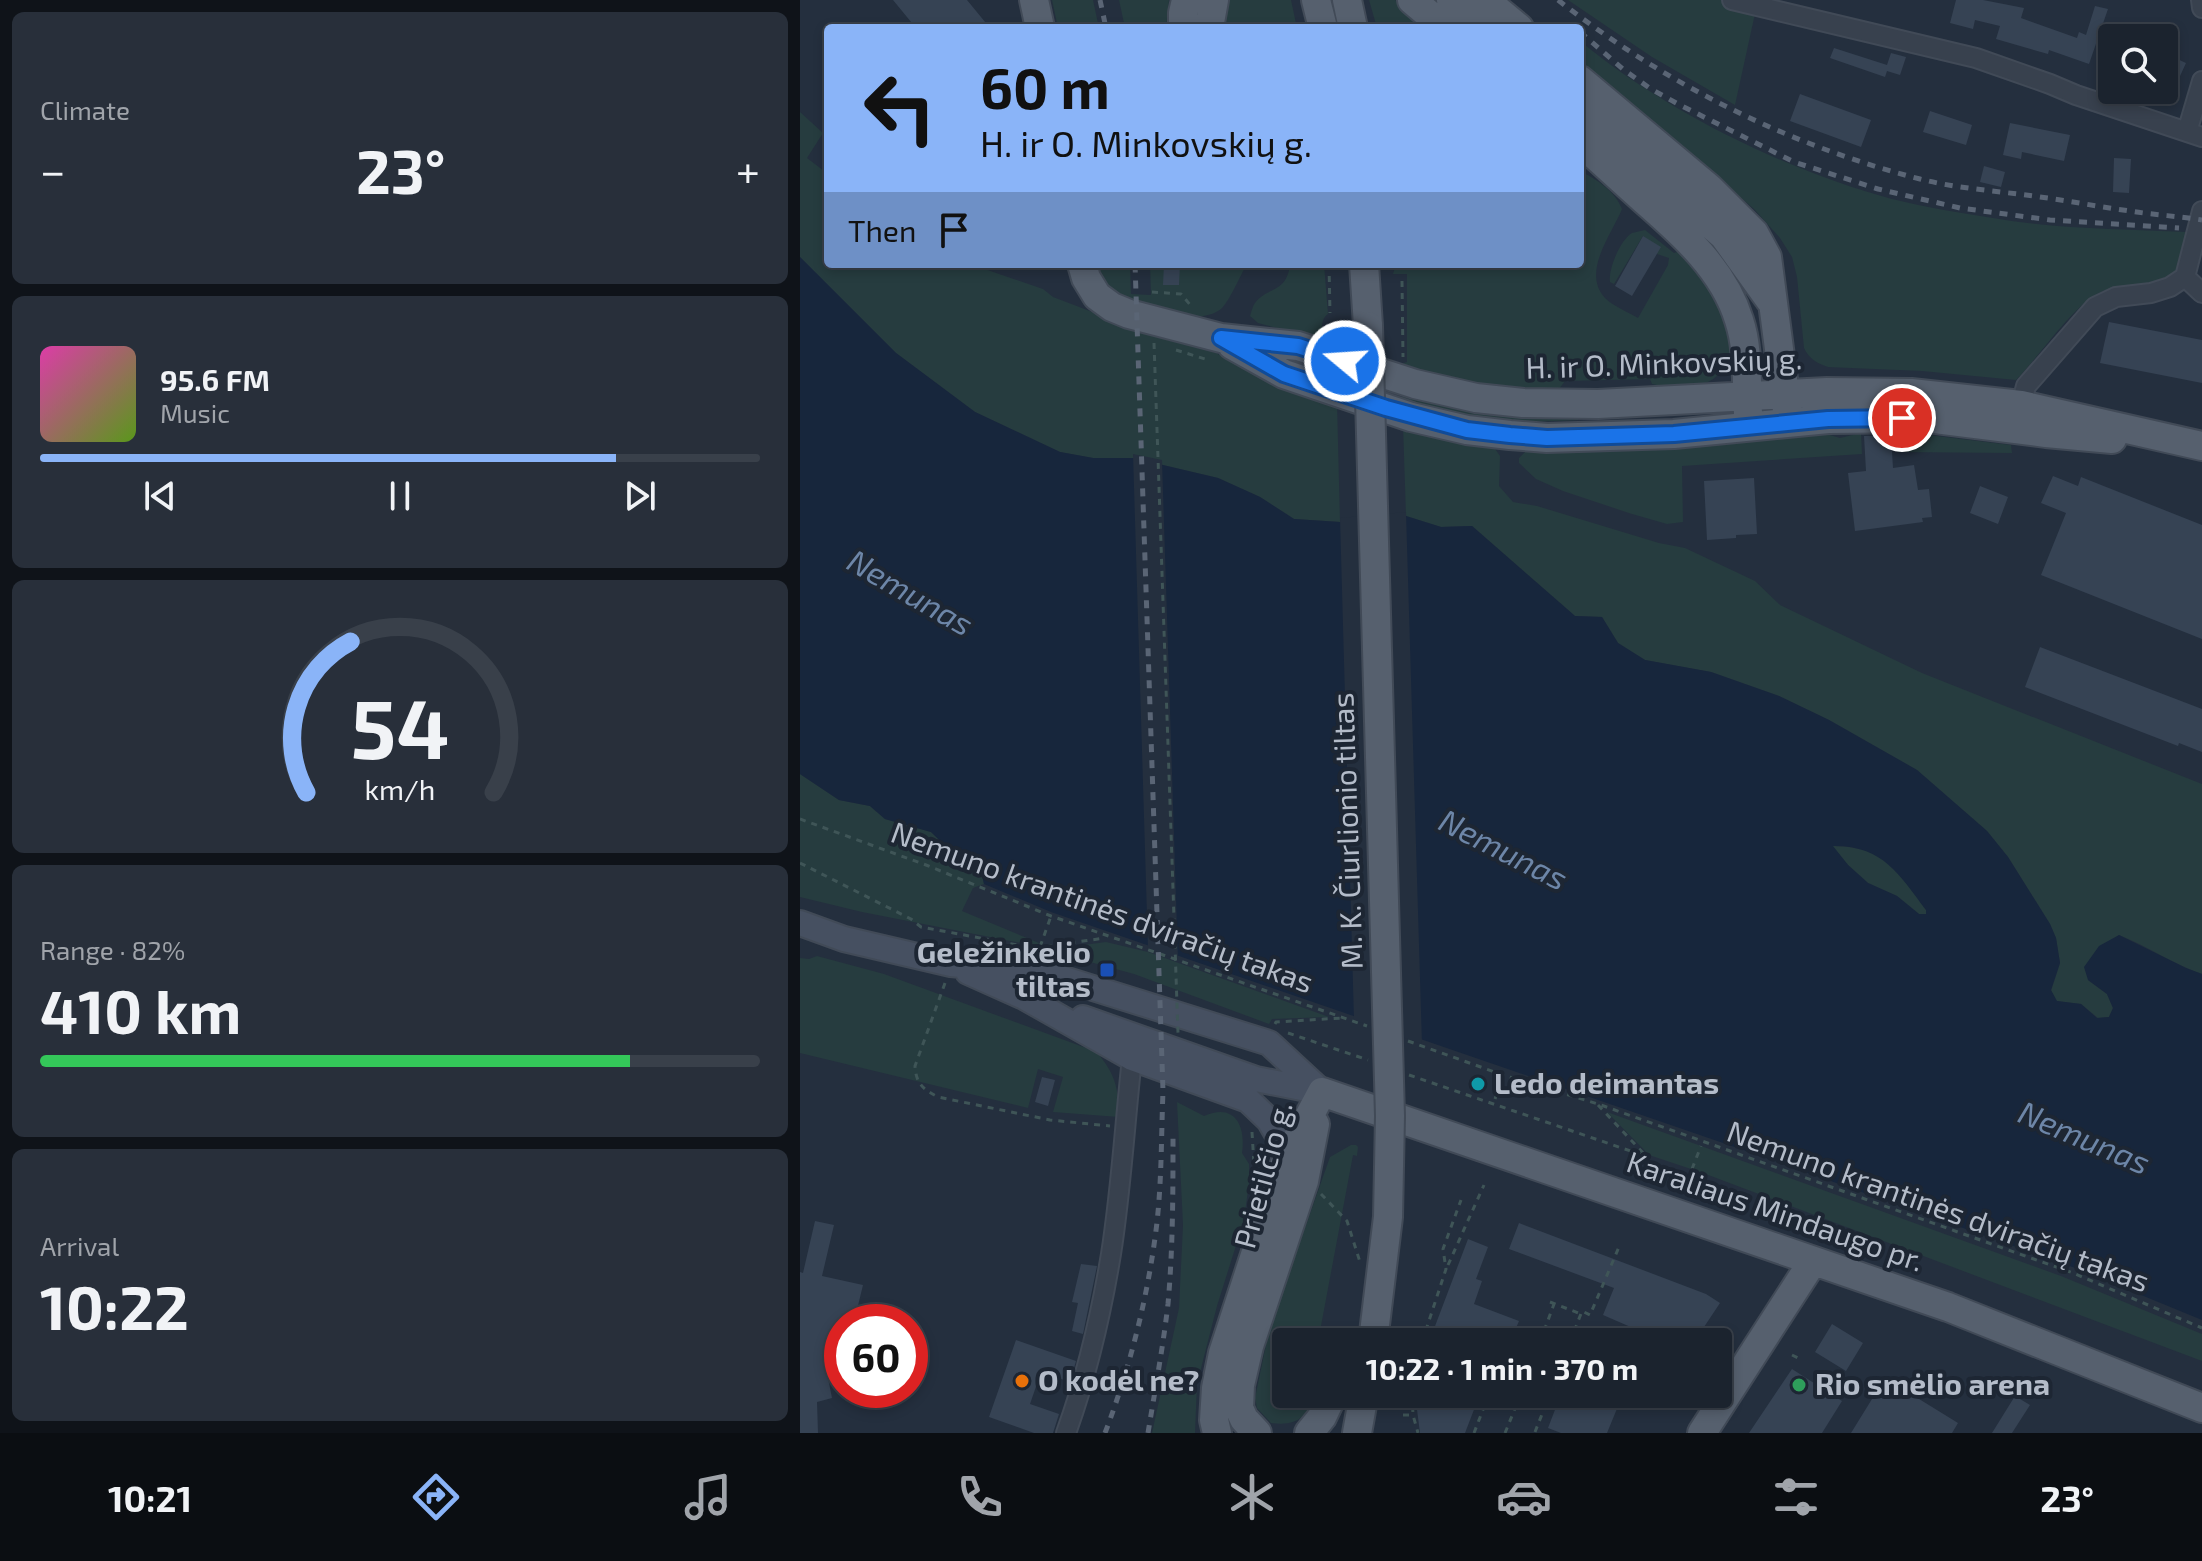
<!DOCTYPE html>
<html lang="en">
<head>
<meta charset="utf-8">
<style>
  :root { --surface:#1b232e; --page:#282f3a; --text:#f1f3f6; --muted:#a0a4aa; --line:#39404a; --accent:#8ab4f8 }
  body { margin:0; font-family:"Exo 2",sans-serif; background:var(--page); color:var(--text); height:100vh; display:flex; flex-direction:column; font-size:30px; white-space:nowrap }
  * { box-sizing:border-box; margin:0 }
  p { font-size:26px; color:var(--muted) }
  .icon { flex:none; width:44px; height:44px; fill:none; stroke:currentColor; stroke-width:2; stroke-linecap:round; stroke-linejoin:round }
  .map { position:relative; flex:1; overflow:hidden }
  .drawer { display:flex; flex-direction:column; gap:12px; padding:12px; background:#0f1319; width:800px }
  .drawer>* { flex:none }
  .top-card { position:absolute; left:24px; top:24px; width:760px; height:244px; border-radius:8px; box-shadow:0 4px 12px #0003,0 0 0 2px var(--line); background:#8ab4f8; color:#111; overflow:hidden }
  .fabs { position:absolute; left:1298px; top:24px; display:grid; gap:16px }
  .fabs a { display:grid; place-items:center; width:80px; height:80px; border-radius:8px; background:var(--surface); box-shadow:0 4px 12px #0003,0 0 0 2px var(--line); font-size:40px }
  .speed { position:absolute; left:24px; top:1304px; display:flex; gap:16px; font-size:40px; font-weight:700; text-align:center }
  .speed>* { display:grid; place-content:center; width:104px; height:104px; border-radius:50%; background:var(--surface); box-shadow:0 4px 12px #0003,0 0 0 2px var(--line); line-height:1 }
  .speed .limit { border:12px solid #d22; background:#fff; color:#111 }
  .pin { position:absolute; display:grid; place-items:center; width:68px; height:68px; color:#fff; margin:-34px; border:4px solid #fff; border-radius:50%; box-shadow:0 2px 8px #0007 }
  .me { position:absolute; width:88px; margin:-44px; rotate:288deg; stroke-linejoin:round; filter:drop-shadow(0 0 6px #0008) }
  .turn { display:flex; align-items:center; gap:28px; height:168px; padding:0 24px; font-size:36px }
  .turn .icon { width:104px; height:104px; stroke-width:2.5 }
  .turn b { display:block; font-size:56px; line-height:68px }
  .then { display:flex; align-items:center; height:76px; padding:0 24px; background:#0003; gap:16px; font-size:30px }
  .big { font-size:60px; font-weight:700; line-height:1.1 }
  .drawer .widget { flex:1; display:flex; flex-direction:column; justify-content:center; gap:12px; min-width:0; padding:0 28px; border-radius:12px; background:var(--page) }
  .drawer .dial { align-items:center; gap:0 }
  .dial svg { height:208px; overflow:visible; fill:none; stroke:var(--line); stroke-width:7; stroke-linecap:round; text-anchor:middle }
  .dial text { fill:var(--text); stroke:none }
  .song { display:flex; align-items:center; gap:24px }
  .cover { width:96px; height:96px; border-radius:12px; background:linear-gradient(135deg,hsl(320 70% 55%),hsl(90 70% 35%)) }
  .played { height:8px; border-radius:4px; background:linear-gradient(90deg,var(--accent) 80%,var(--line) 80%) }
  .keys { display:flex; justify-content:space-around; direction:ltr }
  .heat { display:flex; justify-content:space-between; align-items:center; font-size:44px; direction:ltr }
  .charge { height:12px; border-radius:6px; background:linear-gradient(90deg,#34c759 82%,var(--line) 0) }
  .trip { position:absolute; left:472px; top:1328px; width:460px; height:80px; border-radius:8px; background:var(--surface); box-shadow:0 4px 12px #0003,0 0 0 2px var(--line); font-weight:700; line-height:80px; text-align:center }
  .dock { display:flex; height:128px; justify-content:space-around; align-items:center; background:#0b0e12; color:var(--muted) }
  .dock .icon { width:56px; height:56px }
  .dock .selected { color:var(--accent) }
  .dock b { font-size:36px; color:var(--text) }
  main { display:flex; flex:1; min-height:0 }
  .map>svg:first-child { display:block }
</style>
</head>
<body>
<main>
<section class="drawer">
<div class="widget"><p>Climate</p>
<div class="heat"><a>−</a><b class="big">23°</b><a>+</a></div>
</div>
<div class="widget">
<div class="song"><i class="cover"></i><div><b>95.6 FM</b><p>Music</p></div></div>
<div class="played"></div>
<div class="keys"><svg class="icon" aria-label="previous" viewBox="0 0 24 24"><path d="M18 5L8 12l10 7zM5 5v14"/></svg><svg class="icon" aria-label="pause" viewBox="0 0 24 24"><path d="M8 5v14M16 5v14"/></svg><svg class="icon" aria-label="next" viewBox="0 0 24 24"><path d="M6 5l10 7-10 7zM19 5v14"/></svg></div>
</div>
<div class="widget dial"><svg viewBox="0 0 100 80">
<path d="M14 69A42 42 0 1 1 86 69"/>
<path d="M14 69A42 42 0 0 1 31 11" stroke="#8ab4f8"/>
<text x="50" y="56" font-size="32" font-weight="700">54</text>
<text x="50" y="72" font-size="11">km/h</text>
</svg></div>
<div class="widget"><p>Range · 82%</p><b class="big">410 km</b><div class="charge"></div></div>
<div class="widget"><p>Arrival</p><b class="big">10:22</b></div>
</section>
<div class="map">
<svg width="1402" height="1433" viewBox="0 0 1402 1433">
  <rect width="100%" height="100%" fill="#242f3e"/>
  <path fill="#263c3f" d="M252 0H293L299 28H258Z
    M319 0H369L366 28H325Z
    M425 0H491L497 28H420Z
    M569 0H595L629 28H577Z
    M768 0H958L935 105 852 57Z
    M780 41C865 111 985 170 1092 199 1125 207 1160 213 1193 218 1257 229 1322 229 1387 232 1385 247 1384 267 1370 277 1352 290 1324 283 1303 291 1273 304 1241 355 1216 380L1122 371 1028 367C1017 363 1009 359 1004 348L997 277 992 257 980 238 954 209 780 60Z
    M0 112 23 133 7 158 28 174V264H170L243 289 253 297 329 326 330 330 416 353 463 378 537 402 540 522 494 519 460 497 418 478 333 458H293L260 452 175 412 96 353 0 257Z
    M780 171C798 180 815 191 822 209 812 234 781 272 805 298 813 306 828 312 838 318L868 265 869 258 857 254 843 236 814 284 810 282C808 270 820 240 832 233 833 233 844 230 845 230L874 253 880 251C904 278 951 336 922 371 904 392 876 389 852 384L850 379 765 381 759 389 719 392 601 370V364L607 362V274H593L596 264H780Z
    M294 264H330L331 294 351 295 350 264H447C441 274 430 300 422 308 401 328 335 310 313 296 305 290 299 273 294 264Z
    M488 264H524L528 314C520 319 522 331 523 340L458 323 450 316C451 313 453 305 455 303 468 286 486 294 490 265Z
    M602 392 778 417V420L731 422 682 420 602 401Z
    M603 425 693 446 700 456 699 486 713 502 737 506 859 543 885 548 955 581 980 605 1122 673 1402 784V974C1373 964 1347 946 1319 935L1288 980 1307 994 1313 1008 1309 1017 1298 1018 1281 1004 1256 1001 1251 991 1260 963 1256 938 1250 924 1208 857 1187 831 1117 770 1029 720 979 696 911 672 845 660 818 643 802 617 775 616 672 526 641 527 606 516Z
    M1096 431 1211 445 1212 453 1097 452Z
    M1023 433 1040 438 1061 433 1062 454 882 466 883 522 867 524 832 514 763 491 736 479 719 463V458L728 449Z
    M0 774 39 800 70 806 85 819 131 832 160 860 181 871 184 884 173 888 162 911 239 943 236 946 62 912 0 897Z
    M1032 846C1046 846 1068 849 1081 857 1098 869 1114 893 1126 910V914H1119L1097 896 1068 883 1048 865Z
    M306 942 348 952 529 1017 472 1019 469 1024 334 974 246 950Z
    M17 956 84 974 297 1052C316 1076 318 1086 319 1117L253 1112 263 1077 238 1069 228 1108 0 1053V958L9 959Z
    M377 1102 404 1116C435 1102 446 1126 442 1153L449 1164V1183L444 1220 417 1306 397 1384 395 1433H352L379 1308 383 1225Z
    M807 1112 1261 1276 1402 1334V1361L903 1173 849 1155Z
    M551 1145H556L558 1147 557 1156 553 1155 518 1342H486V1394H513C507 1419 496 1426 471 1423L457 1408 455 1398 469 1330 530 1157Z"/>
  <path fill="#17263c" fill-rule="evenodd" d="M0 257 96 353 175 412 260 452 293 458H333L418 478 460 497 494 519 540 522 606 516 641 527 672 526 775 616 802 617 818 643 845 660 911 672 979 696 1029 720 1117 770 1187 831 1208 857 1250 924 1256 938 1260 963 1251 990 1257 1001 1281 1004 1297 1018 1309 1017 1313 1008 1307 994 1288 980 1284 967 1299 946 1319 935 1386 968 1402 974V1320L1278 1269 958 1155 251 912 184 884 181 871 160 860 131 832 85 819 70 806 39 800 0 774ZM1033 846C1082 845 1099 874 1126 910V914H1119L1097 896 1068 883 1048 865Z"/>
  <path fill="#242f3e" d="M333 454 362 460 378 960 348 949Z
    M606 512 622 1044 554 1020 540 518Z"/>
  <path fill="#364354" d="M93 0H167L190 28H116Z
    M1156 0H1183L1224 8 1221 18 1277 38 1279 32 1286 35 1295 6 1308 9 1289 64 1249 50 1248 54 1196 39 1200 26 1175 20 1173 29 1150 23Z
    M1034 48 1087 65 1091 53 1106 57 1100 75 1087 71 1085 77 1030 58Z
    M1364 53 1386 63 1375 87 1364 82Z
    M1000 94 1071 120 1061 147 990 121Z
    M1130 111 1172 125 1166 145 1123 132Z
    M1210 123 1270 135 1264 161 1222 152 1221 159 1203 155Z
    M1314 158 1331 159 1329 193 1313 192Z
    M1184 166 1205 172 1201 187 1180 182Z
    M843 236 861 247 832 296 815 286Z
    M364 264H380L379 285H363Z
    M1309 322 1402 340V383L1300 363Z
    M1091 435 1093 468 1114 465 1118 490 1129 489 1132 517 1122 518 1123 522 1055 531 1048 473 1066 471 1064 436Z
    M1253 476 1278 486 1281 477 1402 525V639L1241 575 1266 513 1241 503Z
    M954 478 957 534 936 535V538L907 540 904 481Z
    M1180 486 1208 497 1198 524 1170 513Z
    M1240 647 1402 709V752L1379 743 1378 746 1225 687Z
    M242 1077 255 1080 248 1106 235 1102Z
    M15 1221 34 1225 22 1276 63 1285 55 1318 42 1315V1372L26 1368 32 1398 17 1402 18 1433H0V1272L3 1273Z
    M719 1223 906 1294 920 1303 894 1342H827L833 1328 803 1315 814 1288 709 1249Z
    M668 1239 688 1247 676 1279 682 1281 674 1304 719 1321 710 1342H629Z
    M281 1264 297 1266 283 1334 272 1331 278 1303 272 1302Z
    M1032 1324 1063 1343 1046 1371 1015 1352Z
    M216 1340 276 1361 270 1382 241 1372 230 1404 259 1414 253 1433H234L189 1417Z
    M992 1369 1042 1401 1022 1433H949Z
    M1085 1378 1158 1423 1152 1433H1051Z
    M615 1394H680L665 1433H620Z
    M761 1394H823L807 1433H761L748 1428Z
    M1215 1396 1230 1405 1212 1433H1192Z"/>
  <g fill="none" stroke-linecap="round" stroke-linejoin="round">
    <g stroke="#414a57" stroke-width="22">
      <path id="street" d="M932 0 1176 58 1250 84 1276 95 1402 137
        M1401 0 1402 8
        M1387 132 1402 81
        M1385 277 1402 293
        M1221 405 1226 386 1295 307 1316 297 1351 293 1370 287 1385 277 1402 211
        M266 1433C287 1375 301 1315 311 1254 321 1191 325 1122 332 1058"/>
    </g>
    <g stroke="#414a57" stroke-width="28">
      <path id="secondary" d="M0 923 44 939 151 964 245 973 469 1043 522 1092
        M168 972 224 997 332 1058 448 1100 469 1120 480 1139 486 1160
        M283 1018 456 1079 522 1092"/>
    </g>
    <g stroke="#414a57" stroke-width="32">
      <path id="primary" d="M234 0 240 28
        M516 0 523 28
        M547 0 553 28
        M612 0 645 28
        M651 0 684 28
        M685 0 719 28
        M383 28V13L386 0
        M409 28 414 0
        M780 80 909 188 954 233 967 257 987 410
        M780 111 924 236 970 300
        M780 142C801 161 823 181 844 200 883 234 924 270 939 320 949 350 946 382 948 413
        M282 264 286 278 297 296 312 307 329 314 421 338 498 346 615 384 676 398 723 403 798 404 1027 392 1111 393 1221 405 1402 446
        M564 264 568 326
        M432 345 484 374 611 417 667 430 710 435 747 438 874 434 1028 419 1127 418 1246 433 1312 439
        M522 1092 1148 1307 1402 1408
        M417 1433 414 1420 416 1388 423 1353 486 1160 522 1092
        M457 1433 444 1419 439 1408 440 1385 449 1346 504 1181 515 1124
        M509 1433 522 1417 533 1394
        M557 1433 564 1394
        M902 1433 1013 1261"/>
    </g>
    <path stroke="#3f5557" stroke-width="3" stroke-dasharray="6 6" stroke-linecap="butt" d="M529 264 530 313
      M602 281 603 357
      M352 292 381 294 392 307
      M376 350 405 359
      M0 819 126 865 251 916 567 1026
      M0 863 111 919 121 927 234 948 305 938
      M240 947 251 916
      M145 983 115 1066C116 1084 123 1089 138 1097L250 1120 310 1126
      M475 1024 476 1022 542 1018
      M488 1033 568 1060
      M608 1041 703 1075 798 1104 1273 1273 1402 1328
      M609 1075 848 1157
      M695 1099 703 1075
      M798 1105 845 1155
      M452 1132 454 1165
      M892 1169 901 1146
      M521 1194 547 1221 560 1262
      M648 1265 684 1185
      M750 1302 781 1314
      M744 1330 777 1342
      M622 1342 646 1269 643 1249 661 1200
      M740 1342 754 1304
      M770 1342 782 1311 790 1315 819 1247
      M992 1355 998 1358
      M612 1394 613 1415 618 1433
      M603 1415H613
      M735 1432 750 1394
      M674 1433 689 1394
      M705 1433 721 1394"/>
    <use href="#street" stroke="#38414e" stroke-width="18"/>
    <use href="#secondary" stroke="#465061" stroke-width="24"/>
    <use href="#primary" stroke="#56606e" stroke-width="28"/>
    <path stroke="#5a6575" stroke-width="5" stroke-dasharray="8 8" stroke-linecap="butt" d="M300 0 306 28
      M758 0C865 84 988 145 1120 179 1159 189 1200 191 1240 197 1270 201 1300 207 1330 211 1354 215 1378 216 1402 220
      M780 32 824 70 851 89 878 104 994 162 1078 189 1160 208 1250 220 1379 228
      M305 1433C329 1370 346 1304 355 1238 362 1189 361 1140 363 1091L335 264
      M348 1433C355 1390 363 1347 368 1304 373 1248 373 1191 373 1135"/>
    <g stroke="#414a57" stroke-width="32" stroke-linecap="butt">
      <path id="primary-bridge" d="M568 326 590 1116 588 1217 574 1333"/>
    </g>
    <path stroke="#3f5557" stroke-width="3" stroke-dasharray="6 6" stroke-linecap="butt" d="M354 343 378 1033"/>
    <use href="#primary-bridge" stroke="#56606e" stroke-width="28"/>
  </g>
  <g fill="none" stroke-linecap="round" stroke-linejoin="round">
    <g stroke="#114b97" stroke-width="20">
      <path id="route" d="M545 361 498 346 421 338 484 374 586 408 667 430 710 435 747 438 874 434 1028 419 1102 418"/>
    </g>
    <use href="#route" stroke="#1a73e8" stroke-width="14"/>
  </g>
  <rect fill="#1a4fb4" stroke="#1d2633" stroke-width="3" x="299" y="962" width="16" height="16" rx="4"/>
  <circle fill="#0f9aa8" stroke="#1d2633" stroke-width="3" cx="678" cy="1084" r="8"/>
  <circle fill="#e8710a" stroke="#1d2633" stroke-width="3" cx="222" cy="1381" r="8"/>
  <circle fill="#2e9e5b" stroke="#1d2633" stroke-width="3" cx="999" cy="1385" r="8"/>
  <g text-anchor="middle" stroke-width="8" stroke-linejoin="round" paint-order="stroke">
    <g font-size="30" fill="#b4bcc9" stroke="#1d2633">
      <text transform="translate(864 364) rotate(-2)" y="10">H. ir O. Minkovskių g.</text>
      <text transform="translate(548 831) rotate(-92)" y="10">M. K. Čiurlionio tiltas</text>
      <text transform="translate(302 908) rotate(20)" y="10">Nemuno krantinės dviračių takas</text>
      <text transform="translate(464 1175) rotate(-75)" y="10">Prietilčio g.</text>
      <text transform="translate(1138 1207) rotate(20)" y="10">Nemuno krantinės dviračių takas</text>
      <text transform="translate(975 1212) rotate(19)" y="10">Karaliaus Mindaugo pr.</text>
    </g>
    <g font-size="30" font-weight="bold" fill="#b4bcc9" stroke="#1d2633" text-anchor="start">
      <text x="291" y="963" text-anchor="end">Geležinkelio<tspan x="291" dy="34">tiltas</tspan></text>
      <text x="694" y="1094">Ledo deimantas</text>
      <text x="238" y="1391">O kodėl ne?</text>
      <text x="1015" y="1395">Rio smėlio arena</text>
    </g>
    <g font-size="32" font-style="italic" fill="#6d86a8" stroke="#1d2633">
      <text transform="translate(110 593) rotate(30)" y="11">Nemunas</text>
      <text transform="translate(703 850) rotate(27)" y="11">Nemunas</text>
      <text transform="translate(1284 1138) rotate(23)" y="11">Nemunas</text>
    </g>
  </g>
</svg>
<div class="fabs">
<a><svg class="icon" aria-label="search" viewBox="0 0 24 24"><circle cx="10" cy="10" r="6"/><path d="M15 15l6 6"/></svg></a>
</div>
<div class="speed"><div class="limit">60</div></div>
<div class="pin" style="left:1102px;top:418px;background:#d93025"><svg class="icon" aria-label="arrive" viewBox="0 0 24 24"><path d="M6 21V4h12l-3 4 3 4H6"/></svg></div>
<svg class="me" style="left:545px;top:361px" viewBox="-20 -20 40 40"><circle r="17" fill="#1a73e8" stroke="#fff" stroke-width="3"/><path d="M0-11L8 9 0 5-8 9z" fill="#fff"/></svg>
<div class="trip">10:22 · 1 min · 370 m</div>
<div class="top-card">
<div class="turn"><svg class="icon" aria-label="left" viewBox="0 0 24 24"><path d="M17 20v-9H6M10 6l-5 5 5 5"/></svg><div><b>60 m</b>H. ir O. Minkovskių g.</div></div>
<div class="then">Then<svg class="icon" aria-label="arrive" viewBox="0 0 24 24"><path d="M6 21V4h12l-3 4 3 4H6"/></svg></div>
</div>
</div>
</main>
<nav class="dock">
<b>10:21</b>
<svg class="icon selected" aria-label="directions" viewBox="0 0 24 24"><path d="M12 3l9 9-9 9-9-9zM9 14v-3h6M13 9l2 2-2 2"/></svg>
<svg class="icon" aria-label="music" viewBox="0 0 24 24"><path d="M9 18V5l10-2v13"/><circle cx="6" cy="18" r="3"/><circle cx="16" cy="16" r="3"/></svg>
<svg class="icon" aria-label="phone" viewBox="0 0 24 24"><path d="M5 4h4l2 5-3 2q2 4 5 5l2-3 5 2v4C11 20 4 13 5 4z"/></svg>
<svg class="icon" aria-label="climate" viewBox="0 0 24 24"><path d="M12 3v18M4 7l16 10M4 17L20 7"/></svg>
<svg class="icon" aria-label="car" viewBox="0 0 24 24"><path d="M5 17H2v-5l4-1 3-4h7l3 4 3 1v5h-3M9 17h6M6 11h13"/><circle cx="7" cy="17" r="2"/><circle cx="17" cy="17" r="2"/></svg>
<svg class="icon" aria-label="filters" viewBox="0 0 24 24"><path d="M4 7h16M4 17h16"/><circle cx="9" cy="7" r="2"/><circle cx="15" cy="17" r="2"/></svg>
<b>23°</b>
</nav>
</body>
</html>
